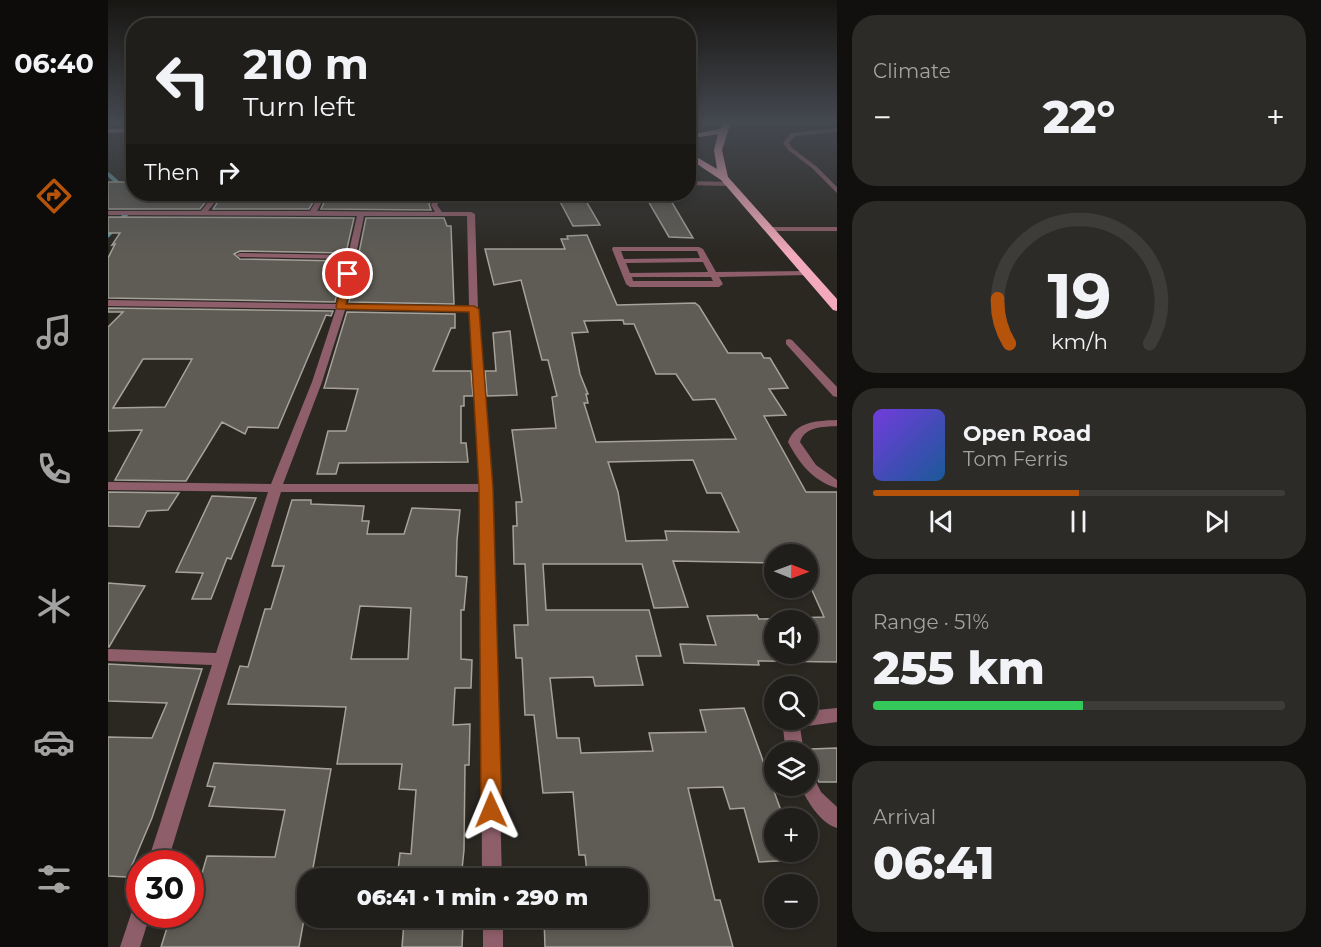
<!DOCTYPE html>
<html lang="en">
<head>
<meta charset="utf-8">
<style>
  :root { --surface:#201e1a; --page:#2d2b27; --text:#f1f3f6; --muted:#a2a2a2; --line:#3d3c39; --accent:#b45309 }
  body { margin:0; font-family:Montserrat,sans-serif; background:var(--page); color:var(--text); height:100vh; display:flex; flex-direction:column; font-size:22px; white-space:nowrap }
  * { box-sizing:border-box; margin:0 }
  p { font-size:20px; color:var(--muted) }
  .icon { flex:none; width:33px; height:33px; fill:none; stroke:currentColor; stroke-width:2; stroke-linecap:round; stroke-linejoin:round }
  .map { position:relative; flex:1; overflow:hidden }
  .details { display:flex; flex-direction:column; gap:15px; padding:15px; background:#12100e; width:484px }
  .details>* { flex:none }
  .guide { position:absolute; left:18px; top:18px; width:570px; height:183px; border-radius:24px; box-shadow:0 3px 9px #0003,0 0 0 2px var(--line); background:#201e1a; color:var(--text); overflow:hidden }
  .needle { width:39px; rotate:91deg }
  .tools { position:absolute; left:656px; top:544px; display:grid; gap:12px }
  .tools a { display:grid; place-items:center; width:54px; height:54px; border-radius:50%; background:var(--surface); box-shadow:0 3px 9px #0003,0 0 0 2px var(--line); font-size:30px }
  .speed { position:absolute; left:18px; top:850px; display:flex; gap:12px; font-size:30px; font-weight:700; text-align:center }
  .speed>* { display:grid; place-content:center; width:78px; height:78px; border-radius:50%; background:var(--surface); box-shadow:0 3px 9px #0003,0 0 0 2px var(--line); line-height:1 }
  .speed .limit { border:9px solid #d22; background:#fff; color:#111 }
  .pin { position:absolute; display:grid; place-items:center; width:51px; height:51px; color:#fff; margin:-26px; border:3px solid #fff; border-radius:50%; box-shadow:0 2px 6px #0007 }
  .me { position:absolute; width:66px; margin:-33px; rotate:359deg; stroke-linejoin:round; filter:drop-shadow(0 0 4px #0008) }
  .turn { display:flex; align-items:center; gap:21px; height:126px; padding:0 18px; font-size:27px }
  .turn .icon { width:78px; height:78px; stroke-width:2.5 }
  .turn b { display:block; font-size:42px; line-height:51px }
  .then { display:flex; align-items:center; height:57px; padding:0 18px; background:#0003; gap:12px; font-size:22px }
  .big { font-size:45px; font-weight:800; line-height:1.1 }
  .details .card { flex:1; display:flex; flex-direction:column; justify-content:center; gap:9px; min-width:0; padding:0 21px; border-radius:24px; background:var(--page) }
  .details .dial { align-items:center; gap:0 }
  .dial svg { height:156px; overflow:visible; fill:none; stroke:var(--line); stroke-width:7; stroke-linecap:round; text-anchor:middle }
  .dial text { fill:var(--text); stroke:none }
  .song { display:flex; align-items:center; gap:18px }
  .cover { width:72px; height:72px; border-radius:9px; background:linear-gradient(135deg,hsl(260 70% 55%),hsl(210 70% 35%)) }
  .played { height:6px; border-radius:3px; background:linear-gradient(90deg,var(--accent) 50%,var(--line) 50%) }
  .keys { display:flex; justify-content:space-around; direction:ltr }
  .heat { display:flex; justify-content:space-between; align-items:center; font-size:33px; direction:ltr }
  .charge { height:9px; border-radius:4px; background:linear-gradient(90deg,#34c759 51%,var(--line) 0) }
  .trip { position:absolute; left:189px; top:868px; width:351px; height:60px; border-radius:24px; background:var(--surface); box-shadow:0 3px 9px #0003,0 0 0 2px var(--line); font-weight:800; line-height:60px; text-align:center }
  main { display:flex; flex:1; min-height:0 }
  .tab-bar { display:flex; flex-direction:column; width:108px; justify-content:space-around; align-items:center; background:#0d0c0a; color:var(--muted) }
  .tab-bar .icon { width:42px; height:42px }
  .tab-bar .current { color:var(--accent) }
  .tab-bar b { font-size:27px; color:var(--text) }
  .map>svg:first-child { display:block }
</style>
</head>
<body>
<main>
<nav class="tab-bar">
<b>06:40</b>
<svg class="icon current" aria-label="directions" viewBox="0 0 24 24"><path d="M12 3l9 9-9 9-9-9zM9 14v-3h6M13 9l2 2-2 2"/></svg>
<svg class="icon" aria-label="music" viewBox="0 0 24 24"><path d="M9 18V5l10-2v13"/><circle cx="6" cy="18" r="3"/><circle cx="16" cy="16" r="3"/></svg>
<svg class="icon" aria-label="phone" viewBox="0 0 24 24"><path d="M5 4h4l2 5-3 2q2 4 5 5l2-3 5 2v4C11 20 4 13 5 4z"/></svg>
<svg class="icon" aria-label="climate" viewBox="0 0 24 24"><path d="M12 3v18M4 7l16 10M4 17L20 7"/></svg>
<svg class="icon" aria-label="car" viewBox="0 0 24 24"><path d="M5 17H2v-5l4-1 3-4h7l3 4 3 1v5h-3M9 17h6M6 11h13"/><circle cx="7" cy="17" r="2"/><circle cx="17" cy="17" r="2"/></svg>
<svg class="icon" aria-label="filters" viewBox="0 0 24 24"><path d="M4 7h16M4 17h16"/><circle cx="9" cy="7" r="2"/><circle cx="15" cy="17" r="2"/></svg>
</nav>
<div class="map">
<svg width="729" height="947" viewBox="0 0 729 947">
  <rect width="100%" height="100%" fill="#2b2822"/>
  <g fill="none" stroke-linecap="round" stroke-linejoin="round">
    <path stroke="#609c9e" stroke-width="4" d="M0 174 10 183 8 188"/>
    <path stroke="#609c9e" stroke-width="4.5" d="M0 235 18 214"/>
  </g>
  <path fill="#5f5c55" stroke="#a6a29a" stroke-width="1.5" fill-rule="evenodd" d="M0 182H26V194H104L92 209H0Z
    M115 194 140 195 210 194 201 209H105Z
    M220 194H328L321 204 323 210 213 209Z
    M448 194H474L492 225 465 226Z
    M536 194H559L585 238 561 237Z
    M0 217 246 218 238 253 132 251 126 254 132 259 236 261 227 302 0 298V258L7 244 4 245 12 233H0Z
    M258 218H336L339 226H343L346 304 241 302Z
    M479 235 509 305 587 303 591 306 620 353H653L656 358H662L680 388 661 389 678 415 656 416 698 492H729V662L650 661 651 665 576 663 572 644 608 645 599 616 649 615 651 619 716 617 699 579V555H666V563L565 561 580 607 546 608 534 564H435L438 610H541L553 656H528L535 685 487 686 485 677 442 678 449 738H471L473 753 545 751 541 733 598 732 592 710 636 708 676 819H666V852H688L691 860 651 862 636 808 622 809 615 787 580 788 607 900H612L625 947H437L436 918H530V873L479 872 477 855H471L465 792 435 793 426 715H417L414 658H408L406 625H420L417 564H406L405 526H409L408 502H414L404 430 448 428 444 397 449 396 440 360H434L413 280 386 285 377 249H457L453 239H460L459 236ZM515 320 516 324H526L548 374H568L585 400 607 399 628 439 488 442 476 403H480L478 394H480L472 374 464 333 480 332 476 321ZM585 460 599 493H613L631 532 557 531 559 540 518 541 510 492 500 462ZM666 621H699V654H666Z
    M0 308 225 311 223 316 218 315 170 428 140 427 137 434 114 422 78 481 7 480 34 430 0 431V327L15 312H0ZM35 359H84L57 407 5 408Z
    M239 312 347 314V328H343L325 371H363L365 396H356V406H353V443H358L360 462 231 463 228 474H209L220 431H238L250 389 216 388Z
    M402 331 409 395 379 396 377 371H388L385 333Z
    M0 492 71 493 60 510 39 511 31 527 0 526Z
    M104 496 148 498 123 559 119 558 103 599H84L95 573 68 572Z
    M184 500H203V504L256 506 254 521H261L259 534H296L304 508 352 510 349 540 348 576 359 577 356 610H353V659L364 660 363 688H347L345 725 362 724 361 765H357L356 850 353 879H289L292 853 303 854 308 790 291 789 294 764H229L238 707 120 704 132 666 140 667 157 609H163L176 566H164ZM252 606 303 608 300 659H243Z
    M0 583 37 586 1 647H0Z
    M0 664 94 669 44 818 19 877 0 876V737L44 738 59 703 0 701Z
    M729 748V782H711L707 775 699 772V760L707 758 703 749Z
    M106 763 223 769 203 879H200V897L191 947H53L63 915H82L99 856 167 857 177 810 101 806 107 787 99 786Z
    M296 922 355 923 354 947H294Z"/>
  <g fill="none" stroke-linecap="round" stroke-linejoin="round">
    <path fill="#8e5f6b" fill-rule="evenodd" d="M729 128V132L687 136 681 143 684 148 708 166 729 187V193L704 168 680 150 675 143 683 133Z
      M580 161 593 160 596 162 580 165Z
      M580 181 621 182 624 184 621 186 580 185Z
      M656 227H729V231H659L655 229Z
      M505 247H591L595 249 608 272 700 271 704 273 700 275 611 277 615 284 611 287H522L518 284 504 249ZM513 251H589L592 258 516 259ZM595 262 600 272 522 273 518 263ZM524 277H603L605 281H525Z
      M681 339 684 340 729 387V397L725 396 678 344V340Z
      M729 420V426C715 427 697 426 692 442L708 465 729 480V488C705 481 691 463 680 442 688 421 709 421 729 420Z
      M729 708V722L692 727 696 753H678L675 728 679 720H699V711Z
      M699 774 705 776 713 792 729 807V828C711 822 700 802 692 786H699Z"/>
    <path fill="#8e5f6b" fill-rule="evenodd" d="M107 194H113L100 211H202L212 194H218L209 211 327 212 323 205 329 195 340 194 334 197 329 205 334 212H363L367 214 370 309 384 488 394 879H374L372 492H173L59 864H39L104 665 0 661V649L108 653 160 492 0 490V482L163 484 204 382 228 309 0 306V300L229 304 239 259 132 257 128 255 132 253 240 255 249 216 0 215V211H93ZM256 216H359L361 306 238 304ZM237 310 362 312 372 484H175L214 382Z
      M32 905V915H42L32 947H12L25 908Z
      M375 918H395V947H375Z"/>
    <path fill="#c87d90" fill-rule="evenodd" d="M26 128V132L0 133V129Z"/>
    <path fill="#f3aabc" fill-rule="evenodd" d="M615 122H623L614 150 620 177 729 299V311L725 310 613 180 580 158V152L609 169 606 150 610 134 580 139V135L612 129Z"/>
  </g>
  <linearGradient id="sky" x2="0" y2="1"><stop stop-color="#181613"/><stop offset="0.48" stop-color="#44484f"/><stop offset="1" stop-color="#44484f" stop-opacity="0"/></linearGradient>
  <rect width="729" height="255" fill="url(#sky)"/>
  <path fill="#b45309" stroke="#753606" stroke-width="1.5" d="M240 271 245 274 238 304 366 306 371 309 385 488 394 810 391 817 383 820 376 817 373 810 371 488 361 312 229 309 228 307 236 274Z"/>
</svg>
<div class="tools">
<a><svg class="needle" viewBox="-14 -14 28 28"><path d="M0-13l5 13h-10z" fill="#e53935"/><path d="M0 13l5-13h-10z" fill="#a2a2a2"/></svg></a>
<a><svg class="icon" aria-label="sound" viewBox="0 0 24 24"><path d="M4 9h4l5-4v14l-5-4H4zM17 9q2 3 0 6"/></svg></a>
<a><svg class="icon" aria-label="search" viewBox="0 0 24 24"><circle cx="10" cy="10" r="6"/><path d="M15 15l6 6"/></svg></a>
<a><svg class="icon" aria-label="layers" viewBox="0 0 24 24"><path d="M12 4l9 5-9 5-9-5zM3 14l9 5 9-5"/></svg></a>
<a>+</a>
<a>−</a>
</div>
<div class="speed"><div class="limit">30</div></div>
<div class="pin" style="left:240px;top:274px;background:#d93025"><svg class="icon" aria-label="arrive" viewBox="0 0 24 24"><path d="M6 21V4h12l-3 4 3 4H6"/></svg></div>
<svg class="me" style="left:383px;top:810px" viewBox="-20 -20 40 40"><path d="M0-17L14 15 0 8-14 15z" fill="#b45309" stroke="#fff" stroke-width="4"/></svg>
<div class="trip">06:41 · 1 min · 290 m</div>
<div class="guide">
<div class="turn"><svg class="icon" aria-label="left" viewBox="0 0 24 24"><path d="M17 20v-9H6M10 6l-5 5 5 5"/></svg><div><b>210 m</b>Turn left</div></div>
<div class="then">Then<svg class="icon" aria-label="right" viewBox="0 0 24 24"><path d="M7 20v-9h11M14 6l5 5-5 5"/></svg></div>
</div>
</div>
<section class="details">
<div class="card"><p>Climate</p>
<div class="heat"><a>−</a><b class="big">22°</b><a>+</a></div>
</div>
<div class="card dial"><svg viewBox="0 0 100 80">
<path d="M14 69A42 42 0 1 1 86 69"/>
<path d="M14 69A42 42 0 0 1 8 46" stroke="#b45309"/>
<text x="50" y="56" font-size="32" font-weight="700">19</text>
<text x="50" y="72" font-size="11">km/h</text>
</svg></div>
<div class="card">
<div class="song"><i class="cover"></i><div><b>Open Road</b><p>Tom Ferris</p></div></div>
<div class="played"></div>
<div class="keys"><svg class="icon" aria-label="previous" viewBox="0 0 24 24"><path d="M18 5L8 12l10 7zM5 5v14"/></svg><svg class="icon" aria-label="pause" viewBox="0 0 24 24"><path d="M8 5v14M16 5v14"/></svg><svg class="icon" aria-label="next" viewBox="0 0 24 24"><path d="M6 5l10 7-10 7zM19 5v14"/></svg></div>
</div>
<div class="card"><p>Range · 51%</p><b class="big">255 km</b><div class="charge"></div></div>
<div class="card"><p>Arrival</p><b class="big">06:41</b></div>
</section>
</main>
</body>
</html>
